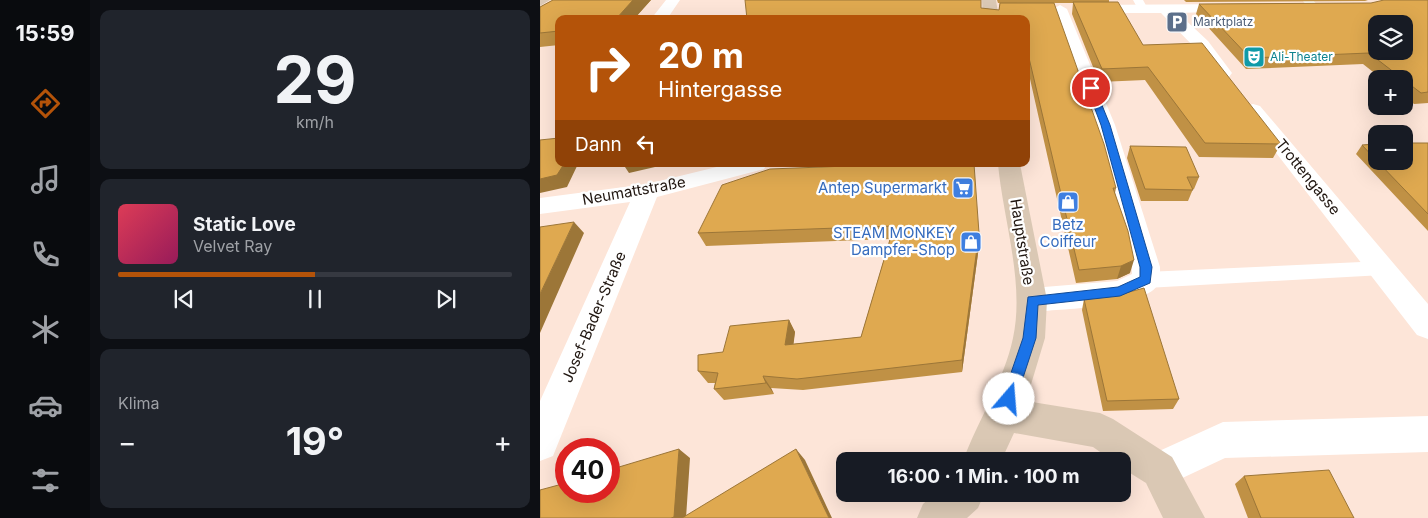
<!DOCTYPE html>
<html lang="de">
<head>
<meta charset="utf-8">
<style>
  :root { --surface:#171b24; --page:#20242c; --text:#f1f3f6; --muted:#9ea1a6; --line:#363941; --accent:#b45309 }
  body { margin:0; font-family:Inter,sans-serif; background:var(--page); color:var(--text); height:100vh; display:flex; flex-direction:column; font-size:19px; white-space:nowrap }
  * { box-sizing:border-box; margin:0 }
  p { font-size:16px; color:var(--muted) }
  .icon { flex:none; width:28px; height:28px; fill:none; stroke:currentColor; stroke-width:2; stroke-linecap:round; stroke-linejoin:round }
  .map { position:relative; flex:1; overflow:hidden }
  .side { display:flex; flex-direction:column; gap:10px; padding:10px; background:#0d0f14; width:450px }
  .side>* { flex:none }
  .guide { position:absolute; left:15px; top:15px; width:475px; height:152px; border-radius:10px; box-shadow:0 5px 20px #0002; background:#b45309; color:#fff; overflow:hidden }
  .buttons { position:absolute; left:828px; top:15px; display:grid; gap:10px }
  .buttons a { display:grid; place-items:center; width:45px; height:45px; border-radius:10px; background:var(--surface); box-shadow:0 5px 20px #0002; font-size:25px }
  .speed { position:absolute; left:15px; top:438px; display:flex; gap:10px; font-size:25px; font-weight:700; text-align:center }
  .speed>* { display:grid; place-content:center; width:65px; height:65px; border-radius:50%; background:var(--surface); box-shadow:0 5px 20px #0002; line-height:1 }
  .speed .limit { border:8px solid #d22; background:#fff; color:#111 }
  .pin { position:absolute; display:grid; place-items:center; width:42px; height:42px; color:#fff; margin:-21px; border:2px solid #fff; border-radius:50%; box-shadow:0 1px 5px #0007 }
  .me { position:absolute; width:55px; margin:-28px; rotate:18deg; stroke-linejoin:round; filter:drop-shadow(0 0 4px #0008) }
  .turn { display:flex; align-items:center; gap:18px; height:105px; padding:0 20px; font-size:22px }
  .turn .icon { width:65px; height:65px; stroke-width:2.5 }
  .turn b { display:block; font-size:35px; line-height:42px }
  .then { display:flex; align-items:center; height:48px; padding:0 20px; background:#0003; gap:10px; font-size:19px }
  .big { font-size:38px; font-weight:700; line-height:1.1 }
  .side .card { flex:1; display:flex; flex-direction:column; justify-content:center; gap:8px; min-width:0; padding:0 18px; border-radius:10px; background:var(--page) }
  .side .dial { align-items:center; gap:0 }
  .dial b { font-size:65px; line-height:1 }
  .song { display:flex; align-items:center; gap:15px }
  .cover { width:60px; height:60px; border-radius:8px; background:linear-gradient(135deg,hsl(350 70% 55%),hsl(330 70% 35%)) }
  .played { height:5px; border-radius:2px; background:linear-gradient(90deg,var(--accent) 50%,var(--line) 50%) }
  .keys { display:flex; justify-content:space-around; direction:ltr }
  .heat { display:flex; justify-content:space-between; align-items:center; font-size:28px; direction:ltr }
  .trip { position:absolute; left:296px; top:452px; width:295px; height:50px; border-radius:10px; background:var(--surface); box-shadow:0 5px 20px #0002; font-weight:700; line-height:50px; text-align:center }
  main { display:flex; flex:1; min-height:0 }
  .tabs { display:flex; flex-direction:column; width:90px; justify-content:space-around; align-items:center; background:#090b0e; color:var(--muted) }
  .tabs .icon { width:35px; height:35px }
  .tabs .active { color:var(--accent) }
  .tabs b { font-size:22px; color:var(--text) }
  .map>svg:first-child { display:block }
</style>
</head>
<body>
<main>
<nav class="tabs">
<b>15:59</b>
<svg class="icon active" aria-label="directions" viewBox="0 0 24 24"><path d="M12 3l9 9-9 9-9-9zM9 14v-3h6M13 9l2 2-2 2"/></svg>
<svg class="icon" aria-label="music" viewBox="0 0 24 24"><path d="M9 18V5l10-2v13"/><circle cx="6" cy="18" r="3"/><circle cx="16" cy="16" r="3"/></svg>
<svg class="icon" aria-label="phone" viewBox="0 0 24 24"><path d="M5 4h4l2 5-3 2q2 4 5 5l2-3 5 2v4C11 20 4 13 5 4z"/></svg>
<svg class="icon" aria-label="climate" viewBox="0 0 24 24"><path d="M12 3v18M4 7l16 10M4 17L20 7"/></svg>
<svg class="icon" aria-label="car" viewBox="0 0 24 24"><path d="M5 17H2v-5l4-1 3-4h7l3 4 3 1v5h-3M9 17h6M6 11h13"/><circle cx="7" cy="17" r="2"/><circle cx="17" cy="17" r="2"/></svg>
<svg class="icon" aria-label="filters" viewBox="0 0 24 24"><path d="M4 7h16M4 17h16"/><circle cx="9" cy="7" r="2"/><circle cx="15" cy="17" r="2"/></svg>
</nav>
<section class="side">
<div class="card dial"><b>29</b><p>km/h</p></div>
<div class="card">
<div class="song"><i class="cover"></i><div><b>Static Love</b><p>Velvet Ray</p></div></div>
<div class="played"></div>
<div class="keys"><svg class="icon" aria-label="previous" viewBox="0 0 24 24"><path d="M18 5L8 12l10 7zM5 5v14"/></svg><svg class="icon" aria-label="pause" viewBox="0 0 24 24"><path d="M8 5v14M16 5v14"/></svg><svg class="icon" aria-label="next" viewBox="0 0 24 24"><path d="M6 5l10 7-10 7zM19 5v14"/></svg></div>
</div>
<div class="card"><p>Klima</p>
<div class="heat"><a>−</a><b class="big">19°</b><a>+</a></div>
</div>
</section>
<div class="map">
<svg width="888" height="518" viewBox="0 0 888 518">
  <rect width="100%" height="100%" fill="#fde5d8"/>
  <g fill="none" stroke-linecap="round" stroke-linejoin="round">
    <path fill="#fff" fill-rule="evenodd" d="M593 0H603L608 9 607 11H599Z
      M762 0H773L779 7 770 9Z
      M843 261 850 263 853 268 850 273 843 275 606 288 599 285 596 280 599 275 606 272Z"/>
    <path fill="#fff" fill-rule="evenodd" d="M126 0H140L127 19H111Z
      M696 4 701 5 703 8 701 11 638 13 668 41 692 73 689 77H677L656 49 621 13H544L537 9 544 5Z
      M520 5 527 9 575 125 620 267C620 274 621 280 617 286 601 308 519 309 492 312L482 308 477 300 482 292 492 288 577 281 592 274V267L555 125 513 9Z
      M713 104 720 106 888 304V339L877 335 706 114 703 110 706 106Z
      M189 164H227L224 169 117 197 13 456 0 461V401L90 202 0 214V198L107 184Z
      M888 416V452L685 458 619 489 606 483 600 470 606 457 683 422Z"/>
    <path fill="#dac8b4" fill-rule="evenodd" d="M0 0H10L0 6Z
      M442 0H456L459 19H443Z
      M458 164H480L507 300 505 338 486 401 560 413 573 419 632 457 665 518H623L606 483 582 468V461H573L553 447 474 433 461 461H423C438 420 464 381 473 338 485 283 463 219 458 164Z
      M394 494H444L438 508 427 518H377L383 504Z"/>
  </g>
  <path fill="#c09145" d="M13 0H111L94 19H19V45L0 47V7Z
    M457 0H569V2L603 45 741 144 733 158 659 157 605 80 559 82 532 14 533 3H485L576 188 575 193 590 273 577 279 536 283 488 70H486V19L441 8 459 10 460 3H458Z
    M644 0H828L825 1 646 2Z
    M888 0V103L874 104 864 96V79H842L823 64 706 69 656 14 659 4 831 3Z
    M888 143V231L816 154 822 145 836 144V161H864Z
    M590 146 659 177 654 189H653L648 201H601L587 158Z
    M359 164 439 233V246L422 372 263 390 231 388 234 394 184 400 174 389 175 383H168L158 371 183 352 249 320 255 332 253 344 321 337 350 239 166 246 158 233Z
    M544 299 639 399 633 409 563 411 542 310Z
    M704 476 814 518H708L695 484Z"/>
  <path fill="#9c7638" d="M93 0H111L94 19H76Z
    M24 164H38L27 187 0 193V179Z
    M83 164H128L89 173Z
    M34 222 44 233 0 333V294Z
    M439 233V246L422 372V360Z
    M594 260 590 273 577 279 581 266Z
    M249 320 255 332 252 357 245 345Z
    M223 376 231 388 234 394 226 383Z
    M139 449 150 458 146 518H131Z
    M256 449 265 460 292 518H289Z"/>
  <path fill="#dfa950" stroke="#9c7638" fill-rule="evenodd" d="M13 0H93L76 19H19V31L0 33V7Z
    M205 0H441V8L459 10 460 3H514L564 144 576 188H573L588 231 594 260 581 266 539 270 489 58H486V19H207Z
    M844 0H888V92L881 93 829 53 710 58 659 4 831 3ZM836 24H864V51H836Z
    M533 2H578L603 45 662 43 741 144 665 143 608 67 562 69Z
    M19 138V164H24L17 175 0 179V140Z
    M864 143H888V214L837 161H864Z
    M836 144V160L822 145Z
    M590 146 646 147 659 177H647L653 190 605 189Z
    M359 164H434L439 233 422 360 257 379 223 376 226 383 174 389 178 373 158 371V355L183 352 190 326 249 320 245 345 321 337 354 226 158 233 182 185 230 169Z
    M34 222 0 294V227Z
    M604 288 639 399 567 401 544 299 582 294Z
    M139 449 134 517 131 518H0V490L26 483V491H69V470Z
    M256 449 289 518H142Z
    M789 470 814 518H721L704 476Z"/>
  <path fill="#1a73e8" stroke="#114b97" d="M551 86 555 88 570 125 612 267 610 283 580 296 498 305 496 338 476 399 474 404 469 406 464 404 462 399 483 338 488 297 578 287 600 277V267L561 125 547 88Z"/>
  <defs>
    <g id="parking-square" transform="scale(1.125)"><rect x="-9" y="-9" width="18" height="18" rx="4" fill="#5c6f8a" stroke="#fff"/><path d="M-3.5-5.5H1a3.5 3.5 0 0 1 0 7H-1V5.5H-3.5ZM-1-3.4V-.6H.8a1.4 1.4 0 0 0 0-2.8Z" fill="#fff"/></g>
    <g id="theatre-square" transform="scale(1.125)"><rect x="-9" y="-9" width="18" height="18" rx="4" fill="#0f9aa8" stroke="#fff"/><path d="M-5-5.5Q0-4 5-5.5V0Q5 5 0 6Q-5 5-5 0ZM-3.3-2.5H-1v1.5H-3.3ZM1-2.5H3.3v1.5H1ZM-2.8 1Q0 5.5 2.8 1Z" fill="#fff"/></g>
    <g id="supermarket-square" transform="scale(1.125)"><rect x="-9" y="-9" width="18" height="18" rx="4" fill="#3f7fe0" stroke="#fff"/><path d="M-6-5.5h2.5l.6 2H6L4.5 2H-2.5L-4.4-4H-6ZM-1.5 3.2a1.3 1.3 0 1 0 .1 0ZM3 3.2a1.3 1.3 0 1 0 .1 0Z" fill="#fff"/></g>
    <g id="shop-square" transform="scale(1.125)"><rect x="-9" y="-9" width="18" height="18" rx="4" fill="#3f7fe0" stroke="#fff"/><path d="M-5-2.5h2.3a2.7 3.5 0 0 1 5.4 0H5L5.5 6h-11ZM-1.5-2.5h3a1.5 2.3 0 0 0-3 0Z" fill="#fff"/></g>
  </defs>
  <g fill-rule="evenodd">
    <use href="#parking-square" x="637" y="22"/>
    <use href="#theatre-square" x="714" y="57"/>
    <use href="#supermarket-square" x="423" y="188"/>
    <use href="#shop-square" x="528" y="202"/>
    <use href="#shop-square" x="431" y="242"/>
  </g>
  <g text-anchor="middle" stroke-width="4.5" stroke-linejoin="round" paint-order="stroke">
    <g font-size="12" fill="#4e5e75" stroke="#fff" text-anchor="start">
      <text x="653" y="26">Marktplatz</text>
    </g>
    <g font-size="12" fill="#0d838f" stroke="#fff" text-anchor="start">
      <text x="730" y="61">Ali-Theater</text>
    </g>
    <g font-size="15" fill="#201610" stroke="#fff">
      <text transform="translate(768 177) rotate(51)" y="5">Trottengasse</text>
      <text transform="translate(94 191) rotate(-10)" y="5">Neumattstraße</text>
      <text transform="translate(482 242) rotate(81)" y="5">Hauptstraße</text>
      <text transform="translate(54 317) rotate(-67)" y="5">Josef-Bader-Straße</text>
    </g>
    <g font-size="15" fill="#366cbe" stroke="#fff" text-anchor="end">
      <text x="407" y="193">Antep Supermarkt</text>
      <text x="528" y="230" text-anchor="middle">Betz<tspan x="528" dy="17">Coiffeur</tspan></text>
      <text x="415" y="238">STEAM MONKEY<tspan x="415" dy="17">Dampfer-Shop</tspan></text>
    </g>
  </g>
</svg>
<div class="buttons">
<a><svg class="icon" aria-label="layers" viewBox="0 0 24 24"><path d="M12 4l9 5-9 5-9-5zM3 14l9 5 9-5"/></svg></a>
<a>+</a>
<a>−</a>
</div>
<div class="speed"><div class="limit">40</div></div>
<div class="pin" style="left:551px;top:88px;background:#d93025"><svg class="icon" aria-label="arrive" viewBox="0 0 24 24"><path d="M6 21V4h12l-3 4 3 4H6"/></svg></div>
<svg class="me" style="left:469px;top:399px" viewBox="-20 -20 40 40"><circle r="19" fill="#fff"/><path d="M0-13L10 11 0 6-10 11z" fill="#1a73e8"/></svg>
<div class="trip">16:00 · 1 Min. · 100 m</div>
<div class="guide">
<div class="turn"><svg class="icon" aria-label="right" viewBox="0 0 24 24"><path d="M7 20v-9h11M14 6l5 5-5 5"/></svg><div><b>20 m</b>Hintergasse</div></div>
<div class="then">Dann<svg class="icon" aria-label="left" viewBox="0 0 24 24"><path d="M17 20v-9H6M10 6l-5 5 5 5"/></svg></div>
</div>
</div>
</main>
</body>
</html>
